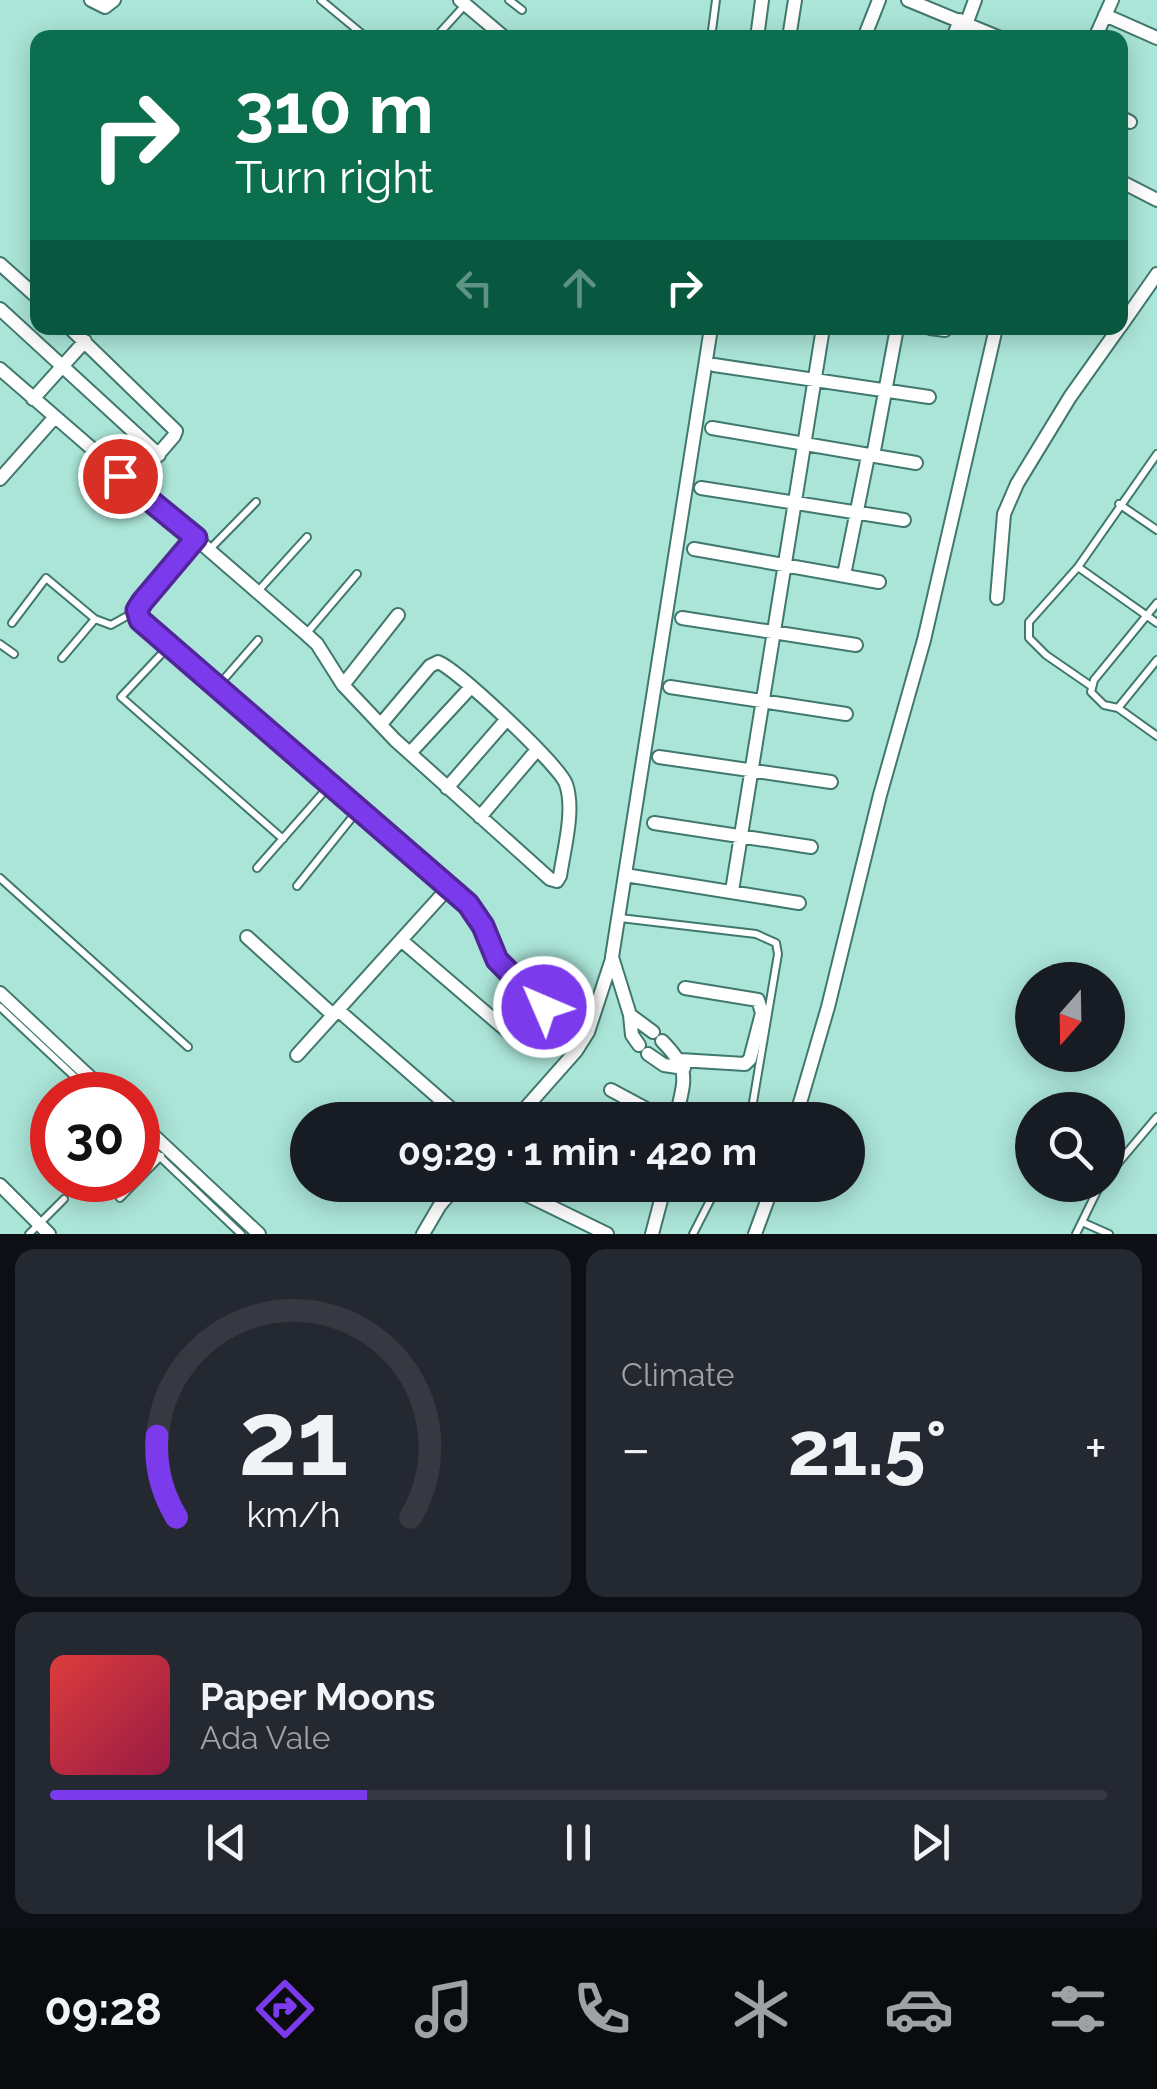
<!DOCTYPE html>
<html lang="en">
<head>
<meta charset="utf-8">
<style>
  :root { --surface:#171b24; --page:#242831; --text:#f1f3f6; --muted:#9ea1a6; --line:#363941; --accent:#7c3aed }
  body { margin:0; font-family:Raleway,sans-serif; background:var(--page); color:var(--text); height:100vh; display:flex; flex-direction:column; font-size:38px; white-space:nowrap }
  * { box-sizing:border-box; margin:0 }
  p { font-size:32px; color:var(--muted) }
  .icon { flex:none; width:55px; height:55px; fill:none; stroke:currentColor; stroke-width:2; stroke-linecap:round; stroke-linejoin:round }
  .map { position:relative; height:1234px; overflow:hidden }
  .panel { display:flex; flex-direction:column; gap:15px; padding:15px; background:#0d0f14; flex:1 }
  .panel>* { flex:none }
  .hud { position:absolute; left:30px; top:30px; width:1098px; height:305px; border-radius:20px; box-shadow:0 5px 25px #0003; background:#0b6e4f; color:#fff; overflow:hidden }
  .needle { width:65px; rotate:200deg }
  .buttons { position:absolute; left:1015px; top:962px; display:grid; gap:20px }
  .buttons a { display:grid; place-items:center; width:110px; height:110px; border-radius:50%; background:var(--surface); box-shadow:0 5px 25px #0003; font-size:50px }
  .speed { position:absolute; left:30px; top:1072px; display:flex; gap:20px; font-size:50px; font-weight:700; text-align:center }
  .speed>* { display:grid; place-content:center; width:130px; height:130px; border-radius:50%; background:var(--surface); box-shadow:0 5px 25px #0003; line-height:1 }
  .speed .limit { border:15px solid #d22; background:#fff; color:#111 }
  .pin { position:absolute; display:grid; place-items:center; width:85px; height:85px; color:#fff; margin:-42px; border:5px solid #fff; border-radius:50%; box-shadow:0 2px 10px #0007 }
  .me { position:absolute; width:110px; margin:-55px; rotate:315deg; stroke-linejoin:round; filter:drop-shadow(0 0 8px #0008) }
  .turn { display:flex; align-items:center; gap:35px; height:210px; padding:0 40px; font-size:45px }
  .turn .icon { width:130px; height:130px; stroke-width:2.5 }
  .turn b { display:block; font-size:70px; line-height:85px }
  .lanes { display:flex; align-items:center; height:95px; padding:0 40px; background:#0003; justify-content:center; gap:50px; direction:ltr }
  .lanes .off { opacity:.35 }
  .big { font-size:75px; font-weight:700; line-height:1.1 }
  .panel .widget { flex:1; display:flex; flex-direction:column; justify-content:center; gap:15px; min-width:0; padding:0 35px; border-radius:20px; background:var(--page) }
  .panel .dial { align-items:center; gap:0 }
  .dial svg { height:260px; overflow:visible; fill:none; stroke:var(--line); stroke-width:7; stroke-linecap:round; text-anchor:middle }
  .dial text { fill:var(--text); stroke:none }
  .song { display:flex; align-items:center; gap:30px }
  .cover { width:120px; height:120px; border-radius:15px; background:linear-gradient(135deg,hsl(0 70% 55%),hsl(340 70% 35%)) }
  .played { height:10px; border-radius:5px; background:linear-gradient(90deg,var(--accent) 30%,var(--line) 30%) }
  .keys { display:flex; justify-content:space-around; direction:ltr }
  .heat { display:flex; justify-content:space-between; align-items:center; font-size:55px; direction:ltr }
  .panel .tiles { flex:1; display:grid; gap:15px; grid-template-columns:1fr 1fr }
  .widget:last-child { grid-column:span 2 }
  .trip { position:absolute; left:290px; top:1102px; width:575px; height:100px; border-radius:50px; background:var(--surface); box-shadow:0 5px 25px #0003; font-weight:700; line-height:100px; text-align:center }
  .tabs { display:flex; height:160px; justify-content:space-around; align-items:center; background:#090b0e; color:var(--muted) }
  .tabs .icon { width:70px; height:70px }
  .tabs .on { color:var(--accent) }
  .tabs b { font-size:45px; color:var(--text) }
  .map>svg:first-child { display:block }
</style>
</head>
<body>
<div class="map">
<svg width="1157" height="1234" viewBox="0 0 1157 1234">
  <rect width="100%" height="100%" fill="#abe5d8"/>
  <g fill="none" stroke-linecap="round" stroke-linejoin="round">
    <g stroke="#40786d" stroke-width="10">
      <path id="lane" d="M321 0 367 38
        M509 0 522 10
        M435 38 465 5
        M711 38 716 0
        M1119 504 1157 530
        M210 549 256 502
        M1078 567 1157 623
        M259 590 307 537
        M1157 603 1094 680 1091 692 1104 705 1118 708 1157 660
        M12 623 46 578 95 619 111 625 136 611
        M306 634 357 574
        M0 644 14 654
        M168 647 121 697 283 839
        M62 658 95 619
        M218 686 258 640
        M1091 686 1046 655 1029 638V622L1078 567 1157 454
        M1118 708 1157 736
        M257 868 329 786
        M0 878 188 1047
        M297 886 358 810
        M620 918 756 934 776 943 778 954 750 1120
        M0 1007 94 1095
        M138 1136 241 1234
        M1108 1175 1157 1117
        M120 1198 161 1156
        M1082 1222 1109 1234
        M29 1234 64 1199
        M693 1234 718 1185
        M1076 1234 1100 1185"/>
    </g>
    <g stroke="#40786d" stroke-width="16">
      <path id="street" d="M91 0 105 7 114 0
        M460 0 505 38
        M908 0 1000 38
        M1105 15 1157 38
        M967 22 975 0
        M757 38 762 0
        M789 38 795 0
        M864 38 879 0
        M953 38 960 20
        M1095 38 1112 0
        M1120 117 1130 122
        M1120 181 1157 200
        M0 264 38 298
        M0 309 159 455
        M1120 327 1157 274
        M70 328 176 431 174 436 131 486
        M930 328 945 330
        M714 365 929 397
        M0 369 306 634 317 644 343 685 395 740 550 879 557 881 560 876C564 849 575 810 566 784 559 765 458 670 438 662L430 666 381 724
        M33 399 85 341
        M712 428 916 463
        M873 456 897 328
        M0 479 54 418
        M701 488 904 520
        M196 538 142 602 137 611 139 620 449 887 297 1055
        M694 549 879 582
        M844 575 868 456
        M997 598 1004 514 1017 484 1070 397 1119 328
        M682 618 856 645
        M343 685 398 615
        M670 687 846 714
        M410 753 471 687
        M659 757 831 782
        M447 788 507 719
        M480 817 536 751
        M654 823 811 847
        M625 875 799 903
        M449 887 468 904 483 926 497 960 545 1007
        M732 891 823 328
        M247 937 333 1015
        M401 940 513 1036
        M0 993 109 1095
        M338 1010 456 1113
        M630 1015 653 1032
        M662 1041C693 1072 683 1080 676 1120
        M639 1045 632 1035 630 1015 612 957 711 328
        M648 1054 664 1065 684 1068
        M680 1060 745 1064 750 1059 762 1013 758 1000 685 988
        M611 1090 667 1120
        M515 1120 576 1051 588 1032 612 959
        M795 1120 828 1007 880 795 924 640 996 328
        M138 1121 259 1234
        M0 1185 49 1234
        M521 1192 607 1234
        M423 1234 440 1205 457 1185
        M652 1234 665 1185
        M755 1234 773 1185"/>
    </g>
    <use href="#lane" stroke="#fff" stroke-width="6"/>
    <use href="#street" stroke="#fff" stroke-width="12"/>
  </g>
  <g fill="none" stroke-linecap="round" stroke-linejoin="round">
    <g stroke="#51269a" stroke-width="25">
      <path id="route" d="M120 476 196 538 142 602 137 610 140 620 468 904 483 926 497 960 544 1007"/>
    </g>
    <use href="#route" stroke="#7c3aed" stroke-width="18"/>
  </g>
</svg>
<div class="buttons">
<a><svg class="needle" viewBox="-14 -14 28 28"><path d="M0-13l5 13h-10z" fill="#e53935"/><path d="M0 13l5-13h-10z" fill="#9ea1a6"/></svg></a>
<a><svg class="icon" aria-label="search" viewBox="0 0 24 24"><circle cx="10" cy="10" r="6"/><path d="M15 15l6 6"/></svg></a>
</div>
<div class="speed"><div class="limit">30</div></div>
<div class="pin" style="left:120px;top:476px;background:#d93025"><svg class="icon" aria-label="arrive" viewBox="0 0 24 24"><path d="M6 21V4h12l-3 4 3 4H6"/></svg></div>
<svg class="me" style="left:544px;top:1007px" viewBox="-20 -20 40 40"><circle r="17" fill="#7c3aed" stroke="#fff" stroke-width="3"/><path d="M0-11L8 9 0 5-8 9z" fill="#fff"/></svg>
<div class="trip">09:29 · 1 min · 420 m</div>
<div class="hud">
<div class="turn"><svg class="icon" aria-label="right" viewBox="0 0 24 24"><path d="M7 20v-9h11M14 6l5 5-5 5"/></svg><div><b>310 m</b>Turn right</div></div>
<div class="lanes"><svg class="icon off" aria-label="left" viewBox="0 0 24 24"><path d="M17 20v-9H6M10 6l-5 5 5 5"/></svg><svg class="icon off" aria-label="ahead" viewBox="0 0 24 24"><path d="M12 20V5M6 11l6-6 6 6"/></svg><svg class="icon" aria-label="right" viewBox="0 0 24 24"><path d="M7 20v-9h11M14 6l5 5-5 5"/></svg></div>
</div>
</div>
<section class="panel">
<div class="tiles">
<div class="widget dial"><svg viewBox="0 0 100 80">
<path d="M14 69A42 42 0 1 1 86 69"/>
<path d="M14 69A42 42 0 0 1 8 44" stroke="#7c3aed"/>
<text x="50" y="56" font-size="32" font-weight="700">21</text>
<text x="50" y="72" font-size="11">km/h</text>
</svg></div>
<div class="widget"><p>Climate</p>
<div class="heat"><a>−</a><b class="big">21.5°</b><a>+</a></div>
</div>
<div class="widget">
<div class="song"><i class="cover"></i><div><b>Paper Moons</b><p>Ada Vale</p></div></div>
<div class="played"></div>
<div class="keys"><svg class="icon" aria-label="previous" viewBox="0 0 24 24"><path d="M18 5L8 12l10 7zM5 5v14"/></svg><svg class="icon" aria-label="pause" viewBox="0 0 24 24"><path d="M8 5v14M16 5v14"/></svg><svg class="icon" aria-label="next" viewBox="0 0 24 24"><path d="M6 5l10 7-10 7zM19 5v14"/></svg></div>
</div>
</div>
</section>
<nav class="tabs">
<b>09:28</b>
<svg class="icon on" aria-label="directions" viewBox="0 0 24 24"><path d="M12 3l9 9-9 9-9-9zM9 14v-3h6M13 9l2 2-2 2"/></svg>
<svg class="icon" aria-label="music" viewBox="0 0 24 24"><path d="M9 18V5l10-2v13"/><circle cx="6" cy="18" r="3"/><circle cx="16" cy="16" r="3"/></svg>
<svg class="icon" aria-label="phone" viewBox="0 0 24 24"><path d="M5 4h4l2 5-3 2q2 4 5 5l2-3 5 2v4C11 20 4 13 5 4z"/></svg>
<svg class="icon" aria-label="climate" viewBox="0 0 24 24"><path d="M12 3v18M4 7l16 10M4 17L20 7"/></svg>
<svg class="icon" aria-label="car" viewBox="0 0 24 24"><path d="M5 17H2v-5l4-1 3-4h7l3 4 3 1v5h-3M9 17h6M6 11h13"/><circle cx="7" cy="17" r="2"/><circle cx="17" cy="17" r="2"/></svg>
<svg class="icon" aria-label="filters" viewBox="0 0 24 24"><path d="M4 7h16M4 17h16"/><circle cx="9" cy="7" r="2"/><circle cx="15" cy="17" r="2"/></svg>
</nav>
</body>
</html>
